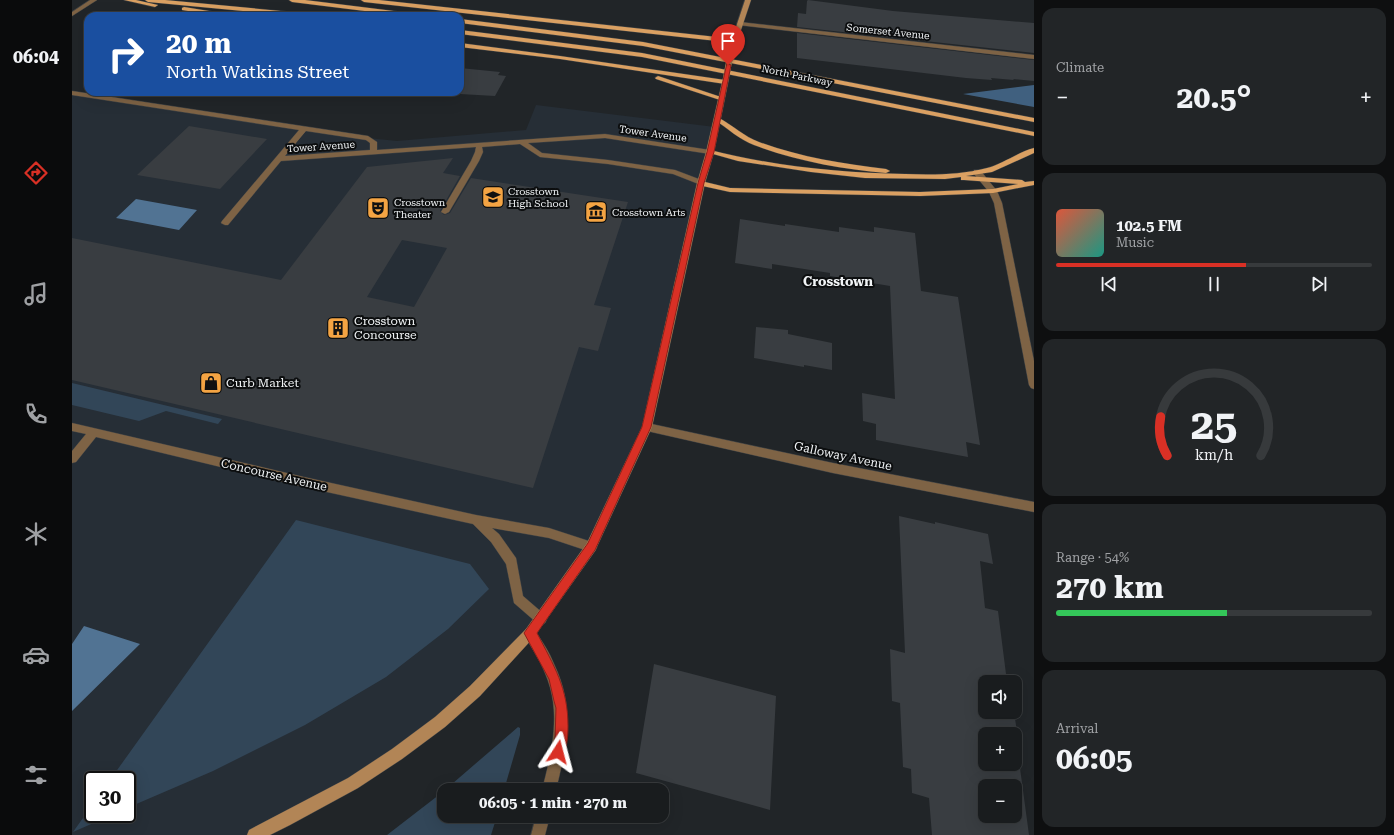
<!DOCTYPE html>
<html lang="en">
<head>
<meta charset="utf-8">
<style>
  :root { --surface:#191c1e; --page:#222527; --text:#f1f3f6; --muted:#9fa1a4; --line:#373a3c; --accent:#d93025 }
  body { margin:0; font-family:"Roboto Serif",serif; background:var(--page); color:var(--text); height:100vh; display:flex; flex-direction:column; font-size:15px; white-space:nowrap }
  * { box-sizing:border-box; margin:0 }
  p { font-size:13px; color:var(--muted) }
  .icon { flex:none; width:22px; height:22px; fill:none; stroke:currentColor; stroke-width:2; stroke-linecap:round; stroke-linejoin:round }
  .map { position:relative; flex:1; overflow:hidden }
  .details { display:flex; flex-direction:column; gap:8px; padding:8px; background:#0e0f10; width:360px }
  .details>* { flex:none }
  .banner { position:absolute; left:12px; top:12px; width:380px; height:84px; border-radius:12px; box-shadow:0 4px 16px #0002,0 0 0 1px var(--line); background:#1a4fa0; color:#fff; overflow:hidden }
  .buttons { position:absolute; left:906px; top:675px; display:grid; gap:8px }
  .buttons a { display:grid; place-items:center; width:44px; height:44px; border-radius:8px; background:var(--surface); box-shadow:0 4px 16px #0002,0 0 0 1px var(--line); font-size:20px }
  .speed { position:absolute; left:12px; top:771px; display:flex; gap:8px; font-size:20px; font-weight:700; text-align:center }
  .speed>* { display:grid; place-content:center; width:52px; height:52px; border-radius:50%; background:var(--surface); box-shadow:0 4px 16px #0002,0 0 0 1px var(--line); line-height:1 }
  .speed .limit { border:2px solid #111; border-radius:6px; background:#fff; color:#111 }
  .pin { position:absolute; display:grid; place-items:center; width:34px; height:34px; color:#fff; margin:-41px -17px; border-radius:50% 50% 50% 0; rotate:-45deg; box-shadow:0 0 4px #0007 }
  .pin .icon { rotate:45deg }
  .me { position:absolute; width:44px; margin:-22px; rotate:9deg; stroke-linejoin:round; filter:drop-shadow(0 0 3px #0008) }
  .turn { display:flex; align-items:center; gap:14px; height:84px; padding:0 16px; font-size:18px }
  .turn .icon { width:52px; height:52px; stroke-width:2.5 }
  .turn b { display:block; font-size:28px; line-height:34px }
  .big { font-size:30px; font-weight:700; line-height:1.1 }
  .details .widget { flex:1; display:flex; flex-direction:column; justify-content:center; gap:6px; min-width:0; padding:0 14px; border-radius:12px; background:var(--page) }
  .details .dial { align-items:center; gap:0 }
  .dial svg { height:104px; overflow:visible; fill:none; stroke:var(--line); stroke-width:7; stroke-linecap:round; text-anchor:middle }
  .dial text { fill:var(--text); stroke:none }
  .song { display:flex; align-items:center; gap:12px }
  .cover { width:48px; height:48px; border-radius:6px; background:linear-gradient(135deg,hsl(10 70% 55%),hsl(170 70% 35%)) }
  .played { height:4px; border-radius:2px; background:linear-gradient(90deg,var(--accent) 60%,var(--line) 60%) }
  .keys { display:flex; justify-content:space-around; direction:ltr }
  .heat { display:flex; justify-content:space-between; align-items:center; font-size:22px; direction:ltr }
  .charge { height:6px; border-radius:3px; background:linear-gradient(90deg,#34c759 54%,var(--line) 0) }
  .trip { position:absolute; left:365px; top:783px; width:232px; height:40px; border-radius:12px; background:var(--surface); box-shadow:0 4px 16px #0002,0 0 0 1px var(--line); font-weight:700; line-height:40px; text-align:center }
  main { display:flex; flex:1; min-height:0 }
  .dock { display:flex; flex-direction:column; width:72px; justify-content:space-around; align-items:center; background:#0a0b0c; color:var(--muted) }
  .dock .icon { width:28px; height:28px }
  .dock .on { color:var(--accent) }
  .dock b { font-size:18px; color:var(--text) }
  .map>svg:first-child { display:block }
</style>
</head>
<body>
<main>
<nav class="dock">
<b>06:04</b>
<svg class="icon on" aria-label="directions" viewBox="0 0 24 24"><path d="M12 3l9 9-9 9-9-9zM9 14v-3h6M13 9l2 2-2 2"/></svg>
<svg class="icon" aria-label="music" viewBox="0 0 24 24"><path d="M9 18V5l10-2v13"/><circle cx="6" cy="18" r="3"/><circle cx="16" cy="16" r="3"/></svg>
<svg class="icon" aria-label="phone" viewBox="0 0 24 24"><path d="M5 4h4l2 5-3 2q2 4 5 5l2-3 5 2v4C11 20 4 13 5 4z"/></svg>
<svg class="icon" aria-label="climate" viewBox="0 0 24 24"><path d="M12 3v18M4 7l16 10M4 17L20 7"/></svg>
<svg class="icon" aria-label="car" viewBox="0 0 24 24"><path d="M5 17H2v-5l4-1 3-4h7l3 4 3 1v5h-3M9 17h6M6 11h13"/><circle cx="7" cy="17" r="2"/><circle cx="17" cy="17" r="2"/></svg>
<svg class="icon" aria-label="filters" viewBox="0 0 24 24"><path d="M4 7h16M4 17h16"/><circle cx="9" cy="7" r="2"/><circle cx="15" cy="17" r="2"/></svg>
</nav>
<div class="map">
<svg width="962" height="835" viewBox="0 0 962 835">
  <rect width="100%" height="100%" fill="#212528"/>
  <path fill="#262e36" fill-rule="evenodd" d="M0 93 296 138 325 141 454 130 464 105 643 127 575 427 519 547 458 633 325 754 182 835H0ZM21 780H55V814H21Z"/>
  <path fill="#324658" d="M0 383 150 419 146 424 94 411 67 421 0 405Z
    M224 520 398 564 417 589 376 629 314 677 233 725 141 771 55 808V780H38Z
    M446 727 448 728V735L432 790H373Z
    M372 791V816H425L419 835H315Z
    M21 804V814H42L1 832Z"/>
  <path fill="#40607f" d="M962 85V107L891 94Z"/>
  <path fill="#517393" d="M64 199 125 210 107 230 44 218Z
    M12 626 68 644 0 711V644Z"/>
  <path fill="#393d41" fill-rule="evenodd" d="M736 0 821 11 962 23V53L725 27 726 13 734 14 735 1Z
    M725 33 962 60V81L941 79 942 80 919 78 920 80 894 78 725 58Z
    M388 68 428 72 426 75 434 76 423 96 388 94Z
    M117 126 195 139 148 189 65 175Z
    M381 158 371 173 388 176 368 211 372 215 378 213 399 178 556 202 522 305 539 308 526 351 507 347 461 488 0 380V238L209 280 295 167ZM330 240 375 248 342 307 295 297Z
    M668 219 713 226V224L767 232V227L802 232V227L843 233 849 291 886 297 908 445 894 442 896 457 804 440V424L791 421 790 393 823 399 818 286 758 276V273L700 264V269L663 263Z
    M684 327 716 330V334L760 343V370L732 365V367L682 358Z
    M827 516 863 524V522L916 534 921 564 908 561 913 608 926 611 934 674H937L938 682H913V712H942L945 732 943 731 957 835H860L857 798 840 793 839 769 831 767 828 703 820 701 818 649 833 653ZM913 734H943V764H913ZM913 786H943V816H913Z
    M582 664 704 696 698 810 564 773Z"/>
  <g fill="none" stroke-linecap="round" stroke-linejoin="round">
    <g stroke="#3e4245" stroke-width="1">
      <path id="service" d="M0 91 296 136 305 142V150L533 134 638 150 642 152 638 154 533 138 456 143 470 153 536 160 603 170 632 181 633 183 629 185 601 174 536 164 468 157 448 144 410 147 411 152 407 161 377 212 373 214 369 212 399 161 403 152 404 147 209 161 156 225H153L149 223 150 221 227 130 0 95ZM234 131 294 140 298 143V150L213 156Z
        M0 423 232 477 404 515 477 528 523 543 525 547 523 551 519 552 477 538 420 528 427 534 444 558 451 596 473 615 475 619 473 623 469 625 465 623 442 603 434 564 419 542 401 524 232 487 24 437 4 462 0 463V451L14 434 0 431Z"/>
    </g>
    <g stroke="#3e4245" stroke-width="1">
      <path id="minor" d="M18 0H25L0 16V12Z
        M668 22 962 55V59L666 25V23Z
        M902 170H908L925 191 930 203 962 361V389L959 388 957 385 922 203 917 192 902 174Z
        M575 423 761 463 962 502V512L761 473 575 431 571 430 570 427 571 424Z
        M458 627 462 629C469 640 477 651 482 664 503 708 495 744 484 790H470C480 751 490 712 473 673 468 659 458 647 452 633L454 629Z
        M464 816H478L473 835H459Z"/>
    </g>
    <g stroke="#3e4245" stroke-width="1">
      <path id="secondary" d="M673 0H679L662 51 657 52 656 51Z
        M654 76 657 78 642 152 633 183 580 427 523 551 462 637 408 696 373 727 330 759 286 788 218 825 198 835H175L177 830 276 778 320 749 363 717 398 686 454 629 515 543 570 427 625 183 634 152 651 78Z"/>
    </g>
    <g stroke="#3e4245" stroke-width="1">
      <path id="primary" d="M52 0H64L86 5 83 7Z
        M73 0H93L241 14 244 16H224L76 2Z
        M217 0H233L346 14 349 16H333L220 2Z
        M289 0H307L663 39 666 41 663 43 292 2Z
        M112 7 156 14 159 16H146L110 10V8Z
        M388 19 571 42 962 118V122L571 46 388 23Z
        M388 30 570 53 962 132V136L570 57 388 34Z
        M388 43 488 56 653 80 656 82 653 84 488 59 388 47Z
        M586 76 652 98 653 99 648 100 584 79 583 78Z
        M643 118H647C660 125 673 137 687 142 727 157 771 164 814 169L818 171 814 173C770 169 724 161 682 145 668 140 655 128 643 120Z
        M962 148V153L920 172 894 176 950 180 953 182 962 181V185L921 193 848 196 658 192 626 185 625 183 629 181 658 188 848 192 921 189 946 184 892 180H889V177L873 179 793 178 739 172 666 161 634 152 638 150C701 166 768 173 833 174 860 175 888 175 915 168 931 164 946 152 962 148Z"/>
    </g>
    <use href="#service" fill="#7e6345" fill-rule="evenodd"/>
    <use href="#minor" fill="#7e6345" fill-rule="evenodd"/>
    <use href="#secondary" fill="#b28556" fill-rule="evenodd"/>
    <use href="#primary" fill="#daa062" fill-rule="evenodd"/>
    <g stroke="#3e4245" stroke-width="6" stroke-linecap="butt">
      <path id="secondary-bridge" d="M654 78 659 51"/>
    </g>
    <use href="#secondary-bridge" stroke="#b28556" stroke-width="6"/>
  </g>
  <path fill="#d93025" stroke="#8d1f18" d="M655 63 659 65 642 152 632 183 579 427 523 550 465 633C482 666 496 688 496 726 496 737 495 747 491 757L486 758 482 757 480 752 483 740 484 708 482 701 477 679 452 633 516 543 570 427 626 183 635 152Z"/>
  <defs>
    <g id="school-square" transform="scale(1.15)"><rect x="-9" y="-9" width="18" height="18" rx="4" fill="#f4a443" stroke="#0c0e0f"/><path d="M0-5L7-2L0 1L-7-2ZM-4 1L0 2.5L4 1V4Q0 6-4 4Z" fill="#111"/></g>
    <g id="theatre-square" transform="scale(1.15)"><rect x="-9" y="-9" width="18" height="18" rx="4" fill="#f4a443" stroke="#0c0e0f"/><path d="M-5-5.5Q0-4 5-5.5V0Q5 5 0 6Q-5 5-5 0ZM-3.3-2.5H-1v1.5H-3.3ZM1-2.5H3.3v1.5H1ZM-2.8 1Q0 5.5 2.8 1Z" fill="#111"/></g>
    <g id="museum-square" transform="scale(1.15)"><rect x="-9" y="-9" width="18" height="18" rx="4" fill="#f4a443" stroke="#0c0e0f"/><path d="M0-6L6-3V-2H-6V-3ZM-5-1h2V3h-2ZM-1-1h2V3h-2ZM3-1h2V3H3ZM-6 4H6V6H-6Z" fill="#111"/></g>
    <g id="building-square" transform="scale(1.15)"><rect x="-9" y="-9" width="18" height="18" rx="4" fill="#f4a443" stroke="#0c0e0f"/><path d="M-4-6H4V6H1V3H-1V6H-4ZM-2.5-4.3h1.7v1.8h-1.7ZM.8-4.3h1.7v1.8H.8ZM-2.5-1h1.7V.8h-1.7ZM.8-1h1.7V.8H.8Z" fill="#111"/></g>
    <g id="shop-square" transform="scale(1.15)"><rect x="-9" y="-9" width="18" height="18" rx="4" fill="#f4a443" stroke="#0c0e0f"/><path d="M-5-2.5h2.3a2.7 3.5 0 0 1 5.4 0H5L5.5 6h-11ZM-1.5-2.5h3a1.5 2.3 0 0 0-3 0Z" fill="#111"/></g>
  </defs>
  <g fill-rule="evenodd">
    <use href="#school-square" x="421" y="197"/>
    <use href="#theatre-square" x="306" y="208"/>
    <use href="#museum-square" x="524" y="212"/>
    <use href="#building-square" x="266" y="328"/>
    <use href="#shop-square" x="139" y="383"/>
  </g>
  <g text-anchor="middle" stroke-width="4" stroke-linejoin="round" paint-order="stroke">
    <g font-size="10" fill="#f1f4f6" stroke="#0c0e0f">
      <text transform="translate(816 31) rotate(6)" y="4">Somerset Avenue</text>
      <text transform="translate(725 75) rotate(12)" y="4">North Parkway</text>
      <text transform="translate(581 133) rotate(8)" y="4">Tower Avenue</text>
      <text transform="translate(249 146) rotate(-4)" y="4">Tower Avenue</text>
    </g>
    <g font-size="10" fill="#f1f4f6" stroke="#0c0e0f" text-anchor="start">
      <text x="436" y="195">Crosstown<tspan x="436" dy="12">High School</tspan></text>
      <text x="322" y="206">Crosstown<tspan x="322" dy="12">Theater</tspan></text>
      <text x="540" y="216">Crosstown Arts</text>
    </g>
    <g font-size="12" fill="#f1f4f6" stroke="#0c0e0f" text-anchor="start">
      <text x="282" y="325">Crosstown<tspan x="282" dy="14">Concourse</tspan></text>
      <text x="154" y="387">Curb Market</text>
    </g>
    <g font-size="12" fill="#f1f4f6" stroke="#0c0e0f">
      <text transform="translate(771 456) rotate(12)" y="4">Galloway Avenue</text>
      <text transform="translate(202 475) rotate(13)" y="4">Concourse Avenue</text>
    </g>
    <g font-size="13" font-weight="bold" fill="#f1f4f6" stroke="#0c0e0f">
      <text x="766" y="286">Crosstown</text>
    </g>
  </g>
</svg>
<div class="buttons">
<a><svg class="icon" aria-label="sound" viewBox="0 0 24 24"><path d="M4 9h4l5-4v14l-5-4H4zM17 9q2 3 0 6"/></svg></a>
<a>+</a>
<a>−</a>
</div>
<div class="speed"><div class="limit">30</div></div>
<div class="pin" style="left:656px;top:65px;background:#d93025"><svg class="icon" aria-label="arrive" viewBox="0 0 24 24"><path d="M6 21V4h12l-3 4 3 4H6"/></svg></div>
<svg class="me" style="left:486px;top:752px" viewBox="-20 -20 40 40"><path d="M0-17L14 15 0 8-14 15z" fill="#d93025" stroke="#fff" stroke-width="4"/></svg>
<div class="trip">06:05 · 1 min · 270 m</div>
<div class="banner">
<div class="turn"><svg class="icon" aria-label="right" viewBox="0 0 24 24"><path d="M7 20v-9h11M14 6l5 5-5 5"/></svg><div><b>20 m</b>North Watkins Street</div></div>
</div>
</div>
<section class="details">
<div class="widget"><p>Climate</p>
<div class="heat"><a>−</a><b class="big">20.5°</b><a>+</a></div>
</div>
<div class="widget">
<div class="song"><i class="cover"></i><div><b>102.5 FM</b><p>Music</p></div></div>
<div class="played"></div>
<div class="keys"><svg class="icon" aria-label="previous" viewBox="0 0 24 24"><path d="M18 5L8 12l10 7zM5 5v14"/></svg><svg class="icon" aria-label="pause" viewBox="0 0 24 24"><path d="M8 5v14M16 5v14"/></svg><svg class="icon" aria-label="next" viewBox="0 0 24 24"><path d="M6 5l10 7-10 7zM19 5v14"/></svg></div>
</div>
<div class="widget dial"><svg viewBox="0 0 100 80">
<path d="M14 69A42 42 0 1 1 86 69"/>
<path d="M14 69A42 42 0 0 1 9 39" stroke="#d93025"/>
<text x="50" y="56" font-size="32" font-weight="700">25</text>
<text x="50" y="72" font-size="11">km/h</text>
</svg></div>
<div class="widget"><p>Range · 54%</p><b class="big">270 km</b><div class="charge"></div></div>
<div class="widget"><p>Arrival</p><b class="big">06:05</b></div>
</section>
</main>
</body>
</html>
